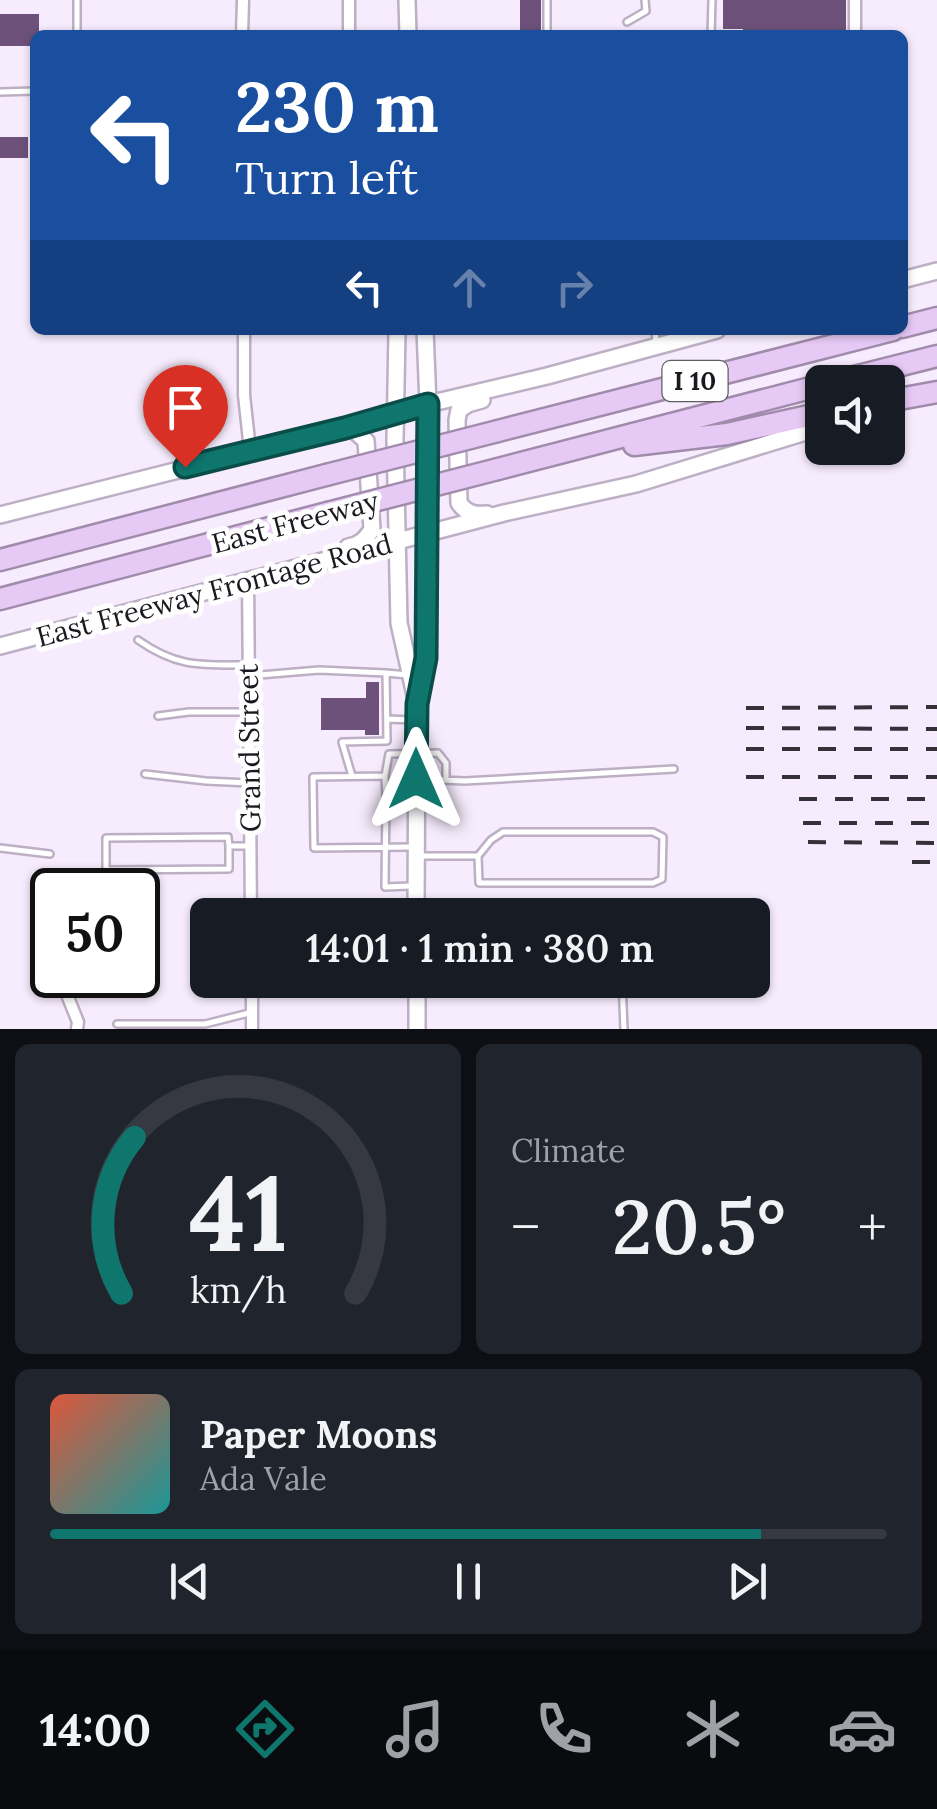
<!DOCTYPE html>
<html lang="en">
<head>
<meta charset="utf-8">
<style>
  :root { --surface:#171b24; --page:#20242c; --text:#f1f3f6; --muted:#9ea1a6; --line:#363941; --accent:#0f766e }
  body { margin:0; font-family:Lora,serif; background:var(--page); color:var(--text); height:100vh; display:flex; flex-direction:column; font-size:38px; white-space:nowrap }
  * { box-sizing:border-box; margin:0 }
  p { font-size:32px; color:var(--muted) }
  .icon { flex:none; width:55px; height:55px; fill:none; stroke:currentColor; stroke-width:2; stroke-linecap:round; stroke-linejoin:round }
  .map { position:relative; height:1029px; overflow:hidden }
  .panel { display:flex; flex-direction:column; gap:15px; padding:15px; background:#0d0f14; flex:1 }
  .panel>* { flex:none }
  .top-card { position:absolute; left:30px; top:30px; width:878px; height:305px; border-radius:15px; box-shadow:0 2px 8px #0004; background:#1a4fa0; color:#fff; overflow:hidden }
  .buttons { position:absolute; left:805px; top:365px; display:grid; gap:20px }
  .buttons a { display:grid; place-items:center; width:100px; height:100px; border-radius:15px; background:var(--surface); box-shadow:0 2px 8px #0004; font-size:50px }
  .speed { position:absolute; left:30px; top:868px; display:flex; gap:20px; font-size:50px; font-weight:700; text-align:center }
  .speed>* { display:grid; place-content:center; width:130px; height:130px; border-radius:50%; background:var(--surface); box-shadow:0 2px 8px #0004; line-height:1 }
  .speed .limit { border:5px solid #111; border-radius:15px; background:#fff; color:#111 }
  .pin { position:absolute; display:grid; place-items:center; width:85px; height:85px; color:#fff; margin:-102px -42px; border-radius:50% 50% 50% 0; rotate:-45deg; box-shadow:0 0 10px #0007 }
  .pin .icon { rotate:45deg }
  .me { position:absolute; width:110px; margin:-55px; rotate:0deg; stroke-linejoin:round; filter:drop-shadow(0 0 8px #0008) }
  .turn { display:flex; align-items:center; gap:35px; height:210px; padding:0 40px; font-size:45px }
  .turn .icon { width:130px; height:130px; stroke-width:2.5 }
  .turn b { display:block; font-size:70px; line-height:85px }
  .lanes { display:flex; align-items:center; height:95px; padding:0 40px; background:#0003; justify-content:center; gap:50px; direction:ltr }
  .lanes .off { opacity:.35 }
  .big { font-size:75px; font-weight:600; line-height:1.1 }
  .panel .tile { flex:1; display:flex; flex-direction:column; justify-content:center; gap:15px; min-width:0; padding:0 35px; border-radius:15px; background:var(--page) }
  .panel .dial { align-items:center; gap:0 }
  .dial svg { height:260px; overflow:visible; fill:none; stroke:var(--line); stroke-width:7; stroke-linecap:round; text-anchor:middle }
  .dial text { fill:var(--text); stroke:none }
  .song { display:flex; align-items:center; gap:30px }
  .cover { width:120px; height:120px; border-radius:15px; background:linear-gradient(135deg,hsl(10 70% 55%),hsl(180 70% 35%)) }
  .played { height:10px; border-radius:5px; background:linear-gradient(90deg,var(--accent) 85%,var(--line) 85%) }
  .keys { display:flex; justify-content:space-around; direction:ltr }
  .heat { display:flex; justify-content:space-between; align-items:center; font-size:55px; direction:ltr }
  .panel .tiles { flex:1; display:grid; gap:15px; grid-template-columns:1fr 1fr }
  .tile:last-child { grid-column:span 2 }
  .trip { position:absolute; left:190px; top:898px; width:580px; height:100px; border-radius:15px; background:var(--surface); box-shadow:0 2px 8px #0004; font-weight:600; line-height:100px; text-align:center }
  .tabs { display:flex; height:160px; justify-content:space-around; align-items:center; background:#090b0e; color:var(--muted) }
  .tabs .icon { width:70px; height:70px }
  .tabs .selected { color:var(--accent) }
  .tabs b { font-size:45px; color:var(--text) }
  .map>svg:first-child { display:block }
</style>
</head>
<body>
<div class="map">
<svg width="937" height="1029" viewBox="0 0 937 1029">
  <rect width="100%" height="100%" fill="#f7ecfd"/>
  <path fill="#6d517a" d="M520 0H541V35H520Z
    M723 0H846V35H743V29H723Z
    M0 14H39V35H35V46H0Z
    M0 137H28V158H0Z
    M366 682H379V735H365V730H321V698H366Z"/>
  <g fill="none" stroke-linecap="round" stroke-linejoin="round">
    <g stroke="#bdafc4" stroke-width="10">
      <path id="service" d="M547 0V35
        M627 22 646 11 645 0
        M77 35V0
        M711 35 712 0
        M0 92 35 91
        M655 330 656 343
        M138 640C178 668 201 665 249 665
        M386 673 408 675
        M249 676 319 670 386 673 387 741 342 742 352 776
        M158 716 189 712H249
        M387 719 414 720
        M145 774 206 781 250 783
        M385 776 386 797
        M420 779 465 781 674 769
        M229 846V869L106 870V838L228 837 229 846H250
        M412 847 314 848 313 777 385 776 389 754 438 753 446 763V780
        M0 848 50 854
        M419 856H478L479 883H653L662 879 663 837 653 832H503L491 840 478 856
        M411 886 385 887 386 797 413 796
        M622 980 624 1029
        M117 1024H205L249 1013"/>
    </g>
    <g stroke="#bdafc4" stroke-width="15">
      <path id="minor" d="M855 0V35
        M242 35 243 0
        M349 35V0
        M244 330V395L250 450
        M248 581 251 915
        M59 975 78 1022 77 1029
        M252 980V1029"/>
    </g>
    <g stroke="#bdafc4" stroke-width="20">
      <path id="secondary" d="M407 0 408 35
        M902 280 937 271
        M397 330 395 440 399 623 415 695
        M482 400 468 404 459 410 457 420 459 503C467 514 475 515 487 514
        M345 428 355 431 366 441 372 529C366 539 360 545 348 547
        M0 515 345 428 428 404 547 376 717 330
        M0 646 504 513 636 484 822 427
        M416 915 417 704 426 658 428 404 425 330
        M417 980V1029"/>
    </g>
    <g stroke="#a08bab" stroke-width="25">
      <path id="motorway" d="M902 327 937 318
        M834 382 937 356
        M888 401 937 392
        M498 431 893 330
        M634 445 727 434 822 413
        M498 469 822 385
        M0 560 326 475
        M0 599 327 513"/>
    </g>
    <use href="#service" stroke="#fff" stroke-width="5"/>
    <use href="#minor" stroke="#fff" stroke-width="10"/>
    <use href="#secondary" stroke="#fff" stroke-width="15"/>
    <use href="#motorway" stroke="#e7c9f6" stroke-width="20"/>
    <path stroke="#363038" stroke-width="4" stroke-dasharray="18 18" stroke-linecap="butt" d="M746 708 937 707
      M746 728 937 729
      M746 749H937
      M746 777H937
      M799 799H937
      M803 823H937
      M808 842 937 843
      M912 862H937"/>
    <g stroke="#a08bab" stroke-width="25" stroke-linecap="butt">
      <path id="motorway-bridge" d="M326 475 498 431
        M327 513 498 469"/>
    </g>
    <use href="#motorway-bridge" stroke="#e7c9f6" stroke-width="20"/>
  </g>
  <g fill="none" stroke-linecap="round" stroke-linejoin="round">
    <g stroke="#0a4d48" stroke-width="25">
      <path id="route" d="M185 467 345 428 428 404 426 658 417 704 416 779"/>
    </g>
    <use href="#route" stroke="#0f766e" stroke-width="18"/>
  </g>
  <g text-anchor="middle" stroke-width="10" stroke-linejoin="round" paint-order="stroke">
    <rect fill="#fefefe" stroke="#605d62" stroke-width="2.5" x="662.5" y="361" width="65" height="40" rx="8"/>
    <g font-size="25" font-weight="bold" fill="#1d181f">
      <text x="695" y="390">I 10</text>
    </g>
    <g font-size="28" fill="#1d181f" stroke="#fefefe">
      <text transform="translate(295 522) rotate(-15)" y="10">East Freeway</text>
      <text transform="translate(214 590) rotate(-15)" y="10">East Freeway Frontage Road</text>
      <text transform="translate(249 748) rotate(-91)" y="10">Grand Street</text>
    </g>
  </g>
</svg>
<div class="buttons">
<a><svg class="icon" aria-label="sound" viewBox="0 0 24 24"><path d="M4 9h4l5-4v14l-5-4H4zM17 9q2 3 0 6"/></svg></a>
</div>
<div class="speed"><div class="limit">50</div></div>
<div class="pin" style="left:185px;top:467px;background:#d93025"><svg class="icon" aria-label="arrive" viewBox="0 0 24 24"><path d="M6 21V4h12l-3 4 3 4H6"/></svg></div>
<svg class="me" style="left:416px;top:779px" viewBox="-20 -20 40 40"><path d="M0-17L14 15 0 8-14 15z" fill="#0f766e" stroke="#fff" stroke-width="4"/></svg>
<div class="trip">14:01 · 1 min · 380 m</div>
<div class="top-card">
<div class="turn"><svg class="icon" aria-label="left" viewBox="0 0 24 24"><path d="M17 20v-9H6M10 6l-5 5 5 5"/></svg><div><b>230 m</b>Turn left</div></div>
<div class="lanes"><svg class="icon" aria-label="left" viewBox="0 0 24 24"><path d="M17 20v-9H6M10 6l-5 5 5 5"/></svg><svg class="icon off" aria-label="ahead" viewBox="0 0 24 24"><path d="M12 20V5M6 11l6-6 6 6"/></svg><svg class="icon off" aria-label="right" viewBox="0 0 24 24"><path d="M7 20v-9h11M14 6l5 5-5 5"/></svg></div>
</div>
</div>
<section class="panel">
<div class="tiles">
<div class="tile dial"><svg viewBox="0 0 100 80">
<path d="M14 69A42 42 0 1 1 86 69"/>
<path d="M14 69A42 42 0 0 1 18 21" stroke="#0f766e"/>
<text x="50" y="56" font-size="32" font-weight="700">41</text>
<text x="50" y="72" font-size="11">km/h</text>
</svg></div>
<div class="tile"><p>Climate</p>
<div class="heat"><a>−</a><b class="big">20.5°</b><a>+</a></div>
</div>
<div class="tile">
<div class="song"><i class="cover"></i><div><b>Paper Moons</b><p>Ada Vale</p></div></div>
<div class="played"></div>
<div class="keys"><svg class="icon" aria-label="previous" viewBox="0 0 24 24"><path d="M18 5L8 12l10 7zM5 5v14"/></svg><svg class="icon" aria-label="pause" viewBox="0 0 24 24"><path d="M8 5v14M16 5v14"/></svg><svg class="icon" aria-label="next" viewBox="0 0 24 24"><path d="M6 5l10 7-10 7zM19 5v14"/></svg></div>
</div>
</div>
</section>
<nav class="tabs">
<b>14:00</b>
<svg class="icon selected" aria-label="directions" viewBox="0 0 24 24"><path d="M12 3l9 9-9 9-9-9zM9 14v-3h6M13 9l2 2-2 2"/></svg>
<svg class="icon" aria-label="music" viewBox="0 0 24 24"><path d="M9 18V5l10-2v13"/><circle cx="6" cy="18" r="3"/><circle cx="16" cy="16" r="3"/></svg>
<svg class="icon" aria-label="phone" viewBox="0 0 24 24"><path d="M5 4h4l2 5-3 2q2 4 5 5l2-3 5 2v4C11 20 4 13 5 4z"/></svg>
<svg class="icon" aria-label="climate" viewBox="0 0 24 24"><path d="M12 3v18M4 7l16 10M4 17L20 7"/></svg>
<svg class="icon" aria-label="car" viewBox="0 0 24 24"><path d="M5 17H2v-5l4-1 3-4h7l3 4 3 1v5h-3M9 17h6M6 11h13"/><circle cx="7" cy="17" r="2"/><circle cx="17" cy="17" r="2"/></svg>
</nav>
</body>
</html>
